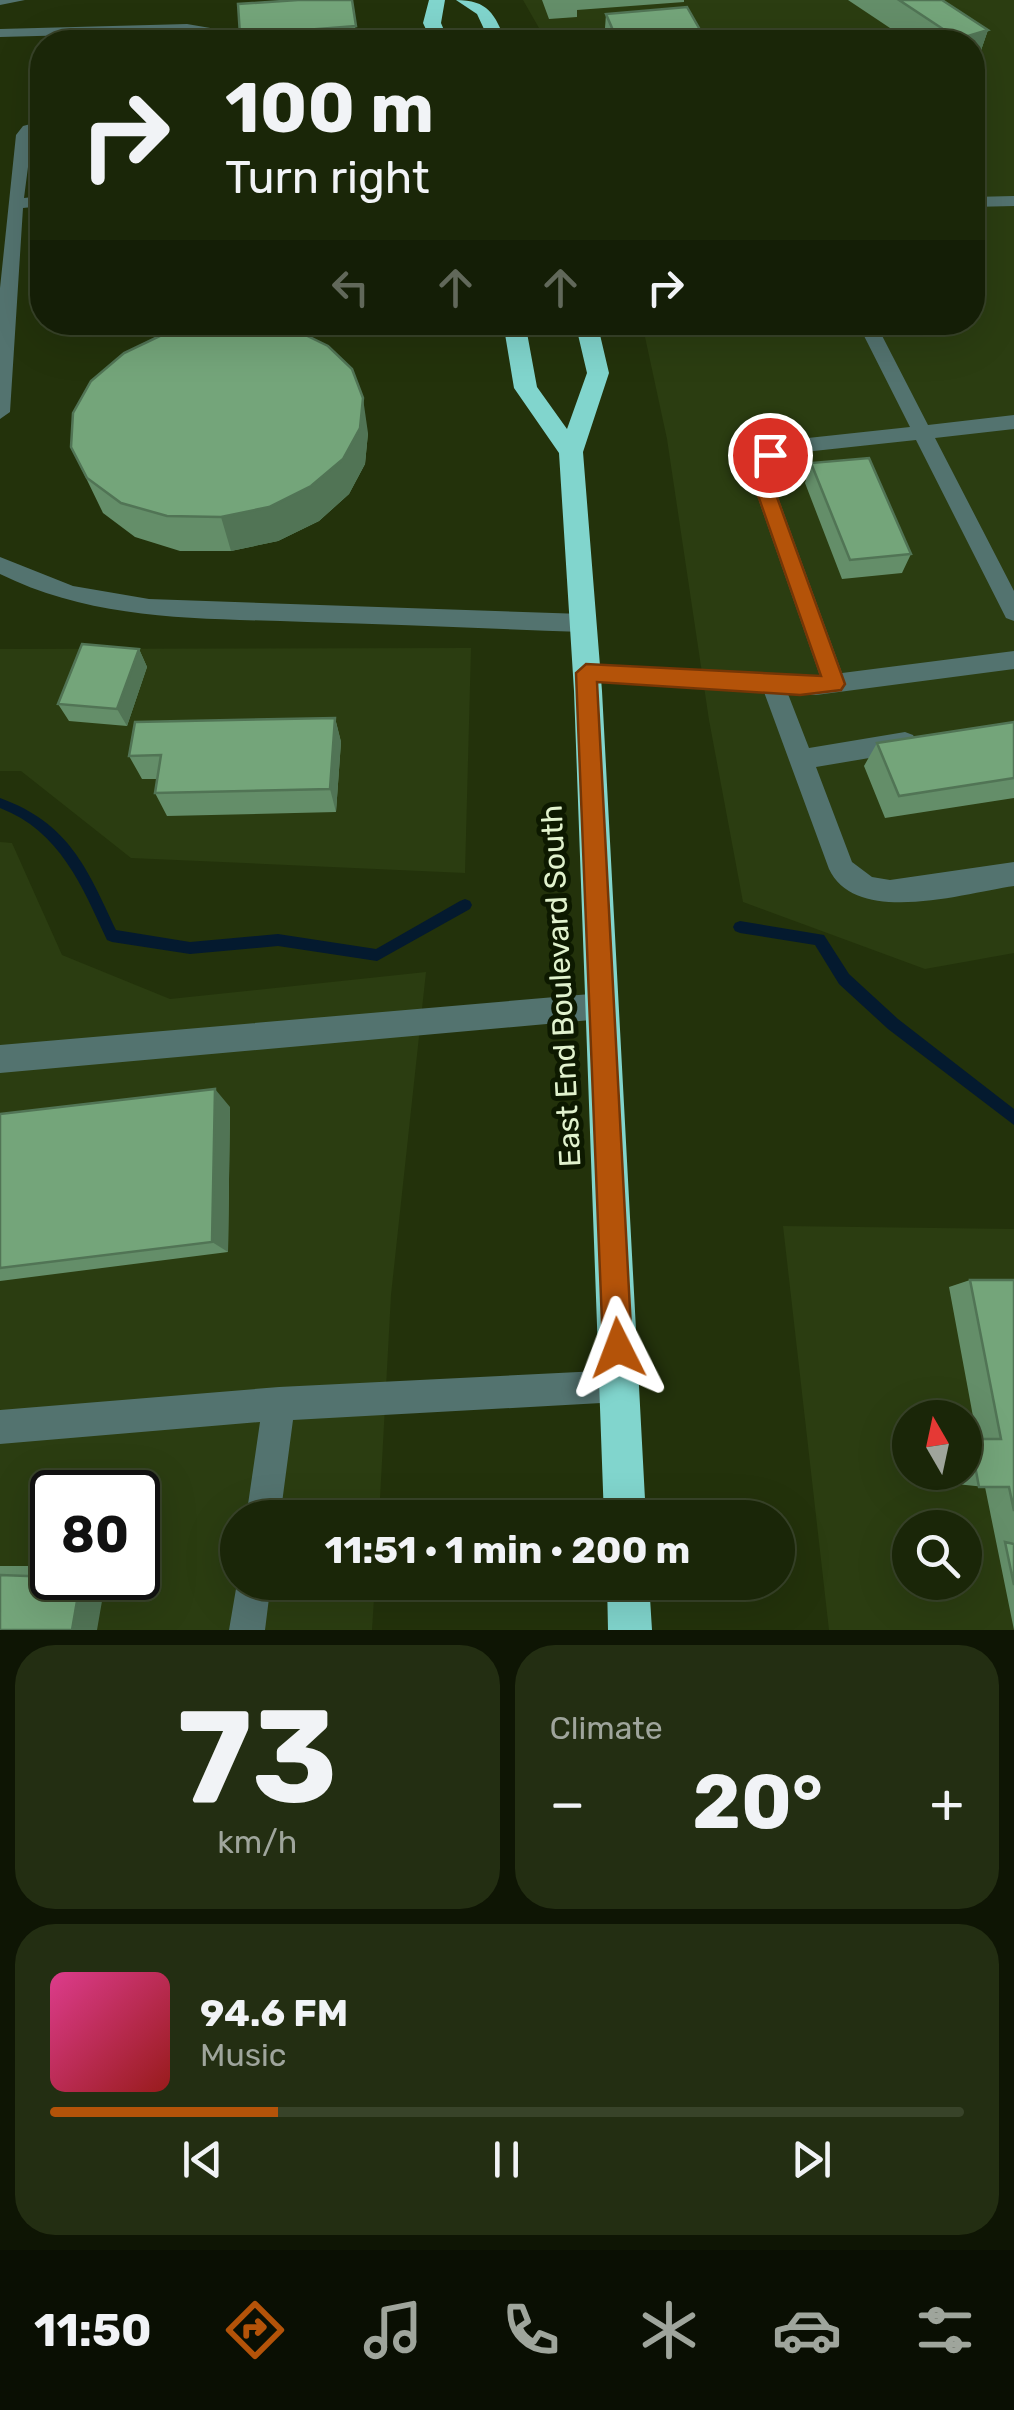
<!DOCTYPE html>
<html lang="en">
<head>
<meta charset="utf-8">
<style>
  :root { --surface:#1a2608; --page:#232e12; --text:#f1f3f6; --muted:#9fa59c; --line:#384329; --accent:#b45309 }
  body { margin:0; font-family:Rubik,sans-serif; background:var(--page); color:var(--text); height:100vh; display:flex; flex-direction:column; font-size:38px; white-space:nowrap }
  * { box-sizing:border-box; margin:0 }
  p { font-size:32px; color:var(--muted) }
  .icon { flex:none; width:55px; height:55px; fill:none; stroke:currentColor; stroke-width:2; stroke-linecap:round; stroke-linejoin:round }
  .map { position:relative; height:1630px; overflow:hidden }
  .drawer { display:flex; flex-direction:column; gap:15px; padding:15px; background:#0e1504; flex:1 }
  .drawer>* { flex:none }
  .guide { position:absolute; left:30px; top:30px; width:955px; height:305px; border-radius:40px; box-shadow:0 10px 40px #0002,0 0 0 2px var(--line); background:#1a2608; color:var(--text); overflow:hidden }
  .needle { width:65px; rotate:351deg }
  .controls { position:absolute; left:892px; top:1400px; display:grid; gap:20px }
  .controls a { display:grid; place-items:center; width:90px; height:90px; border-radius:50%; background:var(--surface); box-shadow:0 10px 40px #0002,0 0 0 2px var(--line); font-size:50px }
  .speed { position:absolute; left:30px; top:1470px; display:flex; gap:20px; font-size:50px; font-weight:700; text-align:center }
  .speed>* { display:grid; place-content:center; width:130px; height:130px; border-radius:50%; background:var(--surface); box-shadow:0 10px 40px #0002,0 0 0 2px var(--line); line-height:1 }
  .speed .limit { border:5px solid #111; border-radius:15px; background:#fff; color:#111 }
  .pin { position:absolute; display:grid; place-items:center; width:85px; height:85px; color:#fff; margin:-42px; border:5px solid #fff; border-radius:50%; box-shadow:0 2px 10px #0007 }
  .me { position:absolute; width:110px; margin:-55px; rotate:357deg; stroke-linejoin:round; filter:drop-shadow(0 0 8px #0008) }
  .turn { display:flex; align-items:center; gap:35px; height:210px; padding:0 30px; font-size:45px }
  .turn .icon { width:130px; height:130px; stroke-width:2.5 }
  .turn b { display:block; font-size:70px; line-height:85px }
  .lanes { display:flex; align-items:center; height:95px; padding:0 30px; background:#0003; justify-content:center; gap:50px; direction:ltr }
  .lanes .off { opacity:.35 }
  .big { font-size:75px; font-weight:700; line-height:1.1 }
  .drawer .widget { flex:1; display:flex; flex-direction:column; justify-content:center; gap:15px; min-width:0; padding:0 35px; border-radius:40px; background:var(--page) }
  .drawer .dial { align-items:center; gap:0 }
  .dial b { font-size:130px; line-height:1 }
  .song { display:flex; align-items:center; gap:30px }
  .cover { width:120px; height:120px; border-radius:15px; background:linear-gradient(135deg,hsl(330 70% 55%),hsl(0 70% 35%)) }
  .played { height:10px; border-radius:5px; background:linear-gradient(90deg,var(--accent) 25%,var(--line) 25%) }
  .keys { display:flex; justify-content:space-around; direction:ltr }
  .heat { display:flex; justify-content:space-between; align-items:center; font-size:55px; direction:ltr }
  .drawer .tiles { flex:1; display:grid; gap:15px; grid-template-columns:1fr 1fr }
  .widget:last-child { grid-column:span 2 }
  .trip { position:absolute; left:220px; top:1500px; width:575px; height:100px; border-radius:50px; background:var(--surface); box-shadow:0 10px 40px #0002,0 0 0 2px var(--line); font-weight:700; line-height:100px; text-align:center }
  .tab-bar { display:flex; height:160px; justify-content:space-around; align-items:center; background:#0a0f03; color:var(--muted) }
  .tab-bar .icon { width:70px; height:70px }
  .tab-bar .current { color:var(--accent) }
  .tab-bar b { font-size:45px; color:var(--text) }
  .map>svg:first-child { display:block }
</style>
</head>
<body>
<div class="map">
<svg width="1014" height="1630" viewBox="0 0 1014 1630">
  <rect width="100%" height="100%" fill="#23320b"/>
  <path fill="#2b3d11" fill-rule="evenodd" d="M523 0H1014V953L925 969 743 902 709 720 667 439 642 323 972 322V42H547Z
    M471 648 465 873 131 858 21 771H0V649Z
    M0 842 12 843 62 955 170 999 426 972 391 1295 379 1517 238 1518V1582L375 1583 372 1630H0ZM52 1492H138V1578H52Z
    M783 1226 1014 1229V1630H829ZM910 1418H965V1472H910ZM910 1528H965V1582H910Z"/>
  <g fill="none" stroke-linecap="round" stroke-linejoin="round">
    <path fill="#041a2f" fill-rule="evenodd" d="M0 798C69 823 87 868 116 930L190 942 278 934 376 949 460 901 465 899 470 901 472 905 470 909 377 961 278 946 190 954 112 942 107 940C82 886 60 831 0 808Z
      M740 921 824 935 849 974 898 1019 1014 1109V1125L888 1029 839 984 815 945 740 933 735 931 733 927 735 923Z"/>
    <path fill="#53736f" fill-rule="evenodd" d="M187 24 222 30 238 42C221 43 205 35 187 32L0 37V29Z
      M42 121V131L32 136 24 198 42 196V206L23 208 10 412 0 419V288L16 135 23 126Z
      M1014 196V206L972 207V197Z
      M857 322H875L928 425 1014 415V429L935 438 1014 591V621L1006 618 916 440 786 454 772 467 771 478 842 673 1014 651V669L816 695 788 694 809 748 905 732 913 735 917 742 913 749 905 752 816 767 852 862 872 877 890 880 1014 862V886C965 893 856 927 829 869L764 692 587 682 575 673 587 664 820 676 751 478C752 461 763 446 780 441L910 427Z
      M0 557 73 586 149 599 583 614 594 623 583 632C491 629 399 624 307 622 202 618 97 622 0 574Z
      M602 993 612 997 616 1006 612 1015 602 1019 0 1073V1045Z
      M619 1370 631 1374 635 1386 631 1398 619 1402 293 1420 280 1518H246L260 1422 0 1444V1410L279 1387Z
      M238 1577V1582H271L265 1630H229Z"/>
    <path fill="#53736f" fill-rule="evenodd" d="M0 0H25L0 5Z"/>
    <path fill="#81d5cd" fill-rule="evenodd" d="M429 0H445L441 23 449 42H432L423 23Z
      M456 0C488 0 495 14 506 42H490L477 14Z
      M503 322H525L537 387 567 429 587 373 575 322H597L609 373 583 452 602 691 646 1518H604L574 691 559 453 514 388Z
      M607 1582H649L652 1630H608Z"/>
  </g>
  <path fill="#648e69" d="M352 0 357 42H241L240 35Z
    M542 0H684V2L577 10V17L549 19Z
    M848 0H942L988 30 978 59 972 61V42H911Z
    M606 14 707 42H604Z
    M368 433 365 464 349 494 319 521 278 541 231 551H180L135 537 103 513 71 447Z
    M811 463 911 554 902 573 842 579 805 483Z
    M139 649 147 667 127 726 69 721 58 704Z
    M335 718 341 742 336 812 167 816 155 793 157 779H142L129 756Z
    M1014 722V798L885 818 864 766 877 743Z
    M230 1107 228 1252 0 1281V1114Z
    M970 1280H1014V1630L985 1487 956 1484 954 1472H965V1438H977L949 1287Z
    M0 1566H52V1578L0 1630Z"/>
  <path fill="#517455" d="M988 30 978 59 972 61V42H957L958 39Z
    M363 398 368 433 365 464 349 494 319 521 278 541 231 551 221 517Z
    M139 649 147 667 127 726 117 709Z
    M335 718 341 742 336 812 330 789Z
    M215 1089 230 1107 228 1252 212 1242Z
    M81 1578H106L97 1630H72Z"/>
  <path fill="#74a57a" stroke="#517455" stroke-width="2.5" d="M298 0H352L356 26 240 35 238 4Z
    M899 0H942L988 30 958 39Z
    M687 7 707 42H618L606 14Z
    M255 322 295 330 328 346 352 369 363 398 360 428 343 459 311 486 269 507 221 517 167 516 121 503 87 478 71 447 73 413 91 381 124 353 166 333 212 323Z
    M869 458 911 554 850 560 811 463Z
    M82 644 139 649 117 709 58 704Z
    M335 718 330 789 155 793 161 755 129 756 135 722Z
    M1014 722V778L899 796 877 743Z
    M215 1089 212 1242 0 1268V1114Z
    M970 1280H1014V1511L1009 1487H979L970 1439H1001Z
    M1005 1542 1014 1544V1585Z
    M0 1575 81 1578 72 1630H0Z"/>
  <path fill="#b45309" stroke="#753606" stroke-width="2.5" d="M770 449 780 455 771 467 770 478 845 684 841 690 800 695 597 682 632 1348 628 1359 618 1363 607 1359 603 1348 576 673 586 664 821 676 752 478 756 461Z"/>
  <g text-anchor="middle" stroke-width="10" stroke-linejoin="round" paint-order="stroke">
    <g font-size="30" fill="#e1f2cd" stroke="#0d1900">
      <text transform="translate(561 986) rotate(-93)" y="10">East End Boulevard South</text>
    </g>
  </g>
</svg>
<div class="controls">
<a><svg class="needle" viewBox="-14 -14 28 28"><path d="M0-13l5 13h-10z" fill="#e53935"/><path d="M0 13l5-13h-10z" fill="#9fa59c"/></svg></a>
<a><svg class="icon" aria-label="search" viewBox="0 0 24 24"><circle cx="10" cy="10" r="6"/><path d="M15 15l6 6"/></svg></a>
</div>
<div class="speed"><div class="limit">80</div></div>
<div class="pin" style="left:770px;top:455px;background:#d93025"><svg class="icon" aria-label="arrive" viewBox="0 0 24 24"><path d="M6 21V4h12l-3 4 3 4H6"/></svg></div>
<svg class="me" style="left:618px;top:1348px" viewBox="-20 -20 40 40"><path d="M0-17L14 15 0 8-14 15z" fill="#b45309" stroke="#fff" stroke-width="4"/></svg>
<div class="trip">11:51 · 1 min · 200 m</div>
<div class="guide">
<div class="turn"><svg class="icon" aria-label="right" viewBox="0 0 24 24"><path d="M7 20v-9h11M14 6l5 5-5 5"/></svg><div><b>100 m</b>Turn right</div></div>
<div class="lanes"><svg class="icon off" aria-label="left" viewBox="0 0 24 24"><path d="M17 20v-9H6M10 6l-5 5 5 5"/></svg><svg class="icon off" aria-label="ahead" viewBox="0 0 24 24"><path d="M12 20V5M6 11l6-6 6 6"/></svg><svg class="icon off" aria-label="ahead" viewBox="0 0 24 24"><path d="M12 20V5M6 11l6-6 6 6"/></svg><svg class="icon" aria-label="right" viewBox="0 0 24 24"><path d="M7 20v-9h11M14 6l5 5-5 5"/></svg></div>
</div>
</div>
<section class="drawer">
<div class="tiles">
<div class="widget dial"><b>73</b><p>km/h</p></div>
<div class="widget"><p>Climate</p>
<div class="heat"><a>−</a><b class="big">20°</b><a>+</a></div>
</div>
<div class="widget">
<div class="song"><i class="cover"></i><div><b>94.6 FM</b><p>Music</p></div></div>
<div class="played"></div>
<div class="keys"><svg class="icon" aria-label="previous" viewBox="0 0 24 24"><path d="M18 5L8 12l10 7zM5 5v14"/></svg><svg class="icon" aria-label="pause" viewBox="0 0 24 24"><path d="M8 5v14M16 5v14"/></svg><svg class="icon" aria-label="next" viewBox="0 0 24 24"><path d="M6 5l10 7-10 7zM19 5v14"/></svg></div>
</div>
</div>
</section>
<nav class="tab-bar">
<b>11:50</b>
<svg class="icon current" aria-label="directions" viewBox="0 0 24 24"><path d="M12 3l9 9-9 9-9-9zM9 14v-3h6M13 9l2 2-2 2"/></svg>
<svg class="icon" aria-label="music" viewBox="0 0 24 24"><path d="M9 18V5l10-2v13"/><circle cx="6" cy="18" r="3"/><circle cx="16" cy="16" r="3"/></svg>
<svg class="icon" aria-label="phone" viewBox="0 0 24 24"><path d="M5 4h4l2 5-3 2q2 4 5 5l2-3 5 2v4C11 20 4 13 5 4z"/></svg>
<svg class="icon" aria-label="climate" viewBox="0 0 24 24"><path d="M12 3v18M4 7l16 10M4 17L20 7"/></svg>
<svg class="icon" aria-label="car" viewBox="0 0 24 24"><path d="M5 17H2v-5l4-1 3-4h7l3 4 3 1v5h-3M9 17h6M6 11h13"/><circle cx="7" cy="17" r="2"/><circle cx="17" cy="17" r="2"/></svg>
<svg class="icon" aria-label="filters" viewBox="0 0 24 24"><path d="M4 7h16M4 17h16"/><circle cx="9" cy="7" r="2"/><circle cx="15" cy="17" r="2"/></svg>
</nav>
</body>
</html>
